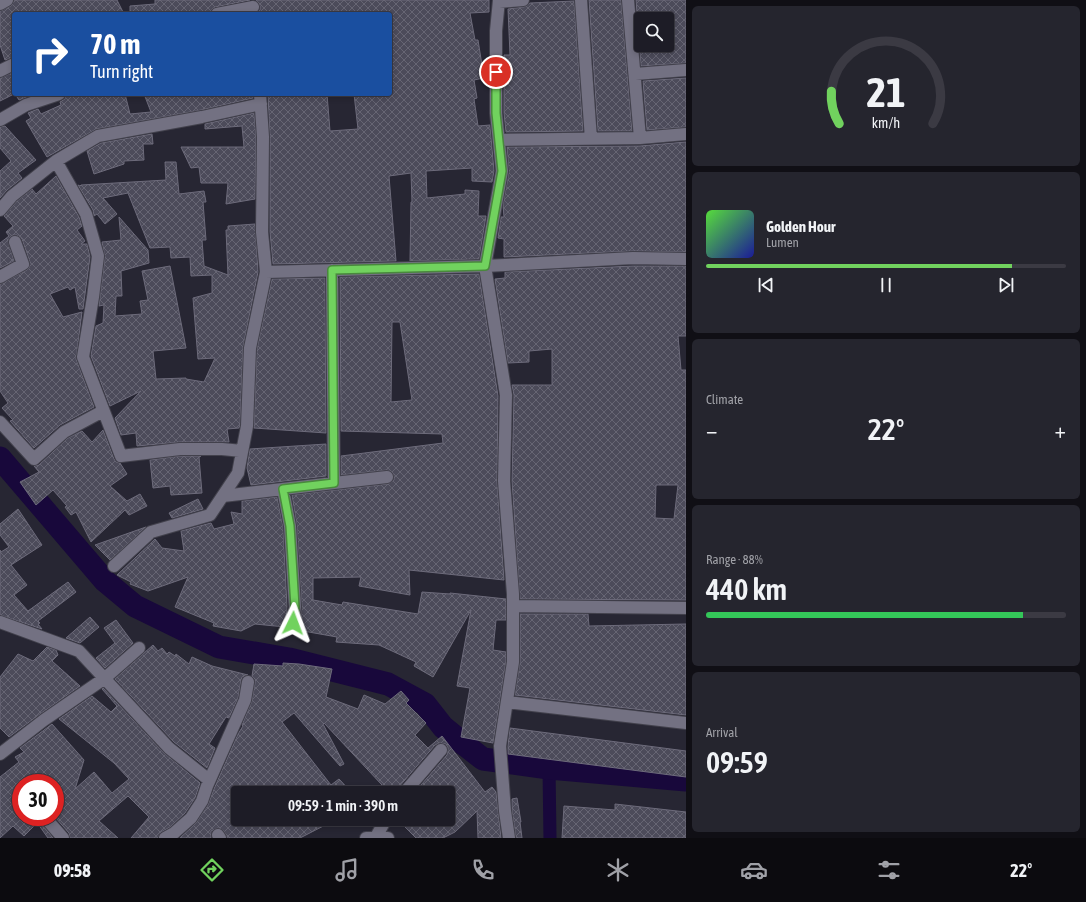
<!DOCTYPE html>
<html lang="en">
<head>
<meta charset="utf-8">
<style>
  :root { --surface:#1d1c26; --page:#25252e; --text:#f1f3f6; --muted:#a0a1a7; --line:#3b3a43; --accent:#71d25e }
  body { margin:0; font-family:"Asap Condensed",sans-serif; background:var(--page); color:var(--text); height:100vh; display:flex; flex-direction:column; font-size:15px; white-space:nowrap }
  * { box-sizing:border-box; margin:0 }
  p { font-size:13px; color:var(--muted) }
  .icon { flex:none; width:22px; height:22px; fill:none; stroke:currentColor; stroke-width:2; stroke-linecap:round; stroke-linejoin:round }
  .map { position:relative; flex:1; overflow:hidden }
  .drawer { display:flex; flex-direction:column; gap:6px; padding:6px; background:#100f15; width:400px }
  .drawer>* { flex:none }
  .guide { position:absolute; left:12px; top:12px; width:380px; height:84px; border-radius:4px; box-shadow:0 2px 6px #0003,0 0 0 1px var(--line); background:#1a4fa0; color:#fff; overflow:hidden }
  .tools { position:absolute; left:634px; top:12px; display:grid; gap:8px }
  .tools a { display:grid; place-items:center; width:40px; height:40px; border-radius:4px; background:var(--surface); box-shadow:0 2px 6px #0003,0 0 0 1px var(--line); font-size:20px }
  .speed { position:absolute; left:12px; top:774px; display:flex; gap:8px; font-size:20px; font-weight:700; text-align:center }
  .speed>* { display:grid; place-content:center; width:52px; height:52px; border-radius:50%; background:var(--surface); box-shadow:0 2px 6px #0003,0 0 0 1px var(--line); line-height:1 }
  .speed .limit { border:6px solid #d22; background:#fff; color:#111 }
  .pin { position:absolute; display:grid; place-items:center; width:34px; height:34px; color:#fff; margin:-17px; border:2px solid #fff; border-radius:50%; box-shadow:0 1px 4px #0007 }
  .me { position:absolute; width:44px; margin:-22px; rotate:3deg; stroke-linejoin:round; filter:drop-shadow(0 0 3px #0008) }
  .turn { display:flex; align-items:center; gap:14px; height:84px; padding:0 12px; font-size:18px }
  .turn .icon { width:52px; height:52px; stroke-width:2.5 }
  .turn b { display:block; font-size:28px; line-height:34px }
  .big { font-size:30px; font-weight:600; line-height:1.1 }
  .drawer .card { flex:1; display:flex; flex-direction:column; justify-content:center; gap:6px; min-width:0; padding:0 14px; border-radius:6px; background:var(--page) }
  .drawer .dial { align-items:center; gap:0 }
  .dial svg { height:104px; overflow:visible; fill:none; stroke:var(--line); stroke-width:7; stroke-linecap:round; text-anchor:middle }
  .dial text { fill:var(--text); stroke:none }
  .song { display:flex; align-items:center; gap:12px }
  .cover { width:48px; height:48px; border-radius:6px; background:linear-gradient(135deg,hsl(110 70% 55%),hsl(240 70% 35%)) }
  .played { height:4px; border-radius:2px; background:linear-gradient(90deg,var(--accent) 85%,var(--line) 85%) }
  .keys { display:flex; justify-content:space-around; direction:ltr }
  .heat { display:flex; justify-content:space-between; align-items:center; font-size:22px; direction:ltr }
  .charge { height:6px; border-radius:3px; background:linear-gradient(90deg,#34c759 88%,var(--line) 0) }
  .trip { position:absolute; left:231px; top:786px; width:224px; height:40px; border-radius:4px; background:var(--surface); box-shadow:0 2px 6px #0003,0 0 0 1px var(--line); font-weight:600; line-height:40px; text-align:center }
  .dock { display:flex; height:64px; justify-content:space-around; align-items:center; background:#0c0b0f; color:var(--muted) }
  .dock .icon { width:28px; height:28px }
  .dock .on { color:var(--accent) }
  .dock b { font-size:18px; color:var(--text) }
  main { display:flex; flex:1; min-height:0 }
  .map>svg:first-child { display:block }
</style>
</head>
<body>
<main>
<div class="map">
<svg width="686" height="838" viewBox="0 0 686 838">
  <defs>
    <pattern id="building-cross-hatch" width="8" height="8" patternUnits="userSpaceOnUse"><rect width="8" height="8" fill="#4c4b5a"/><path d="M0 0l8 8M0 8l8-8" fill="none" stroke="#666573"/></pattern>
  </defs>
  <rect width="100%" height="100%" fill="#272633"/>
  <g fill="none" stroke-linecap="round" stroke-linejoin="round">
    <path stroke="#18083b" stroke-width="13" d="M549 768 550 838"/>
    <path stroke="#18083b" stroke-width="23" d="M0 458 105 581 135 606 219 647 289 659 388 684 425 704 443 727 465 745 483 759 549 768 686 780"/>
  </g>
  <path fill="url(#building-cross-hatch)" stroke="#6d6b7b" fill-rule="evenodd" d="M14 0H117L123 12 117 14H14V57L5 60 0 45V11L11 6Z
    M155 0H250L215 7 212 9 210 14H130V6L155 4Z
    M256 0H489V12L470 13 475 40H478L484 78 474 80 477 98 474 99 478 126 490 125 494 171 492 182 472 181V168L426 171 427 198 465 194V190L479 191 478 216H486L479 259 410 261 411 202H412L411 173 389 176 396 261 273 264 270 232V137L268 94H327L330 131 358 129 354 94H390V14H339L338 11 307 14H255L260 10V6Z
    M589 0H621L632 131H598Z
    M636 0H686V63L641 66ZM641 19H667V45H641Z
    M574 1 583 131 506 132 504 113V55H510L508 9 524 7 530 3Z
    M14 72V94L0 101V78Z
    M686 78V127L647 130 643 81Z
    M15 94H28L29 96 19 100Z
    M66 94H125L130 114 151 112 144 94H216V95L253 94V98L201 110 96 129 47 157 26 121 31 118 28 113 38 109 41 114 61 105 60 102 65 99Z
    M254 113 256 137 255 199 226 204 228 183H201L199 167 191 168 181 147H244L242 126 205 129V124Z
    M5 126 36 160 18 173 22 178 7 190 0 198V171L11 161 0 148V127Z
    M152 134 153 144H143L144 160 124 161V164L94 174 87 151 101 143Z
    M686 142V252L633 251 504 257V239L498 238 501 217H504L503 205 509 172 507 147 640 146Z
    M165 162H176L179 194 204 191 206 202H203L206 240H202L204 266 228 275 226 230H228V226L255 224 258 272 243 347 240 425 239 428 227 429 229 442H180L137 446 136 433 121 435 115 418 141 391 110 406 91 356 96 326 103 323 104 305 99 306 105 257 102 242 121 240 119 217 148 250 149 263 121 271 122 296H116L115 316 142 314 140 301 148 300 142 271 170 266 186 348 153 351 156 379 186 378V379L204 382 215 358 198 359 193 298 212 293V275L191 276 190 257 171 258 170 247 150 248 128 193 103 198 117 214 105 224 97 214 94 216 93 210 78 185 80 186 81 185 166 180Z
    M56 176 79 217 82 226 77 230 85 241 81 244H87L90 257 83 309H79L75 287 70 290 68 287 50 294 63 317 82 312 76 359 94 407 60 425 34 448 10 421 13 420 2 408 8 403 0 391V284L27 270 29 268 30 262 22 239 17 235H13L10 237 8 241 14 261 0 268V243L9 236 6 232 13 226 4 216 17 201 32 189 36 194Z
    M633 266H686V336H678L681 370H686V600L520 599 512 481 514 395 512 385H552V349L529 351V362L508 363 495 279 505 278V272ZM656 485H678L674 519 655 518Z
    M479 274 498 396 497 482 504 580 409 570 410 595 359 586 361 577 313 578V600L342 605 343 602 418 614 422 592 450 594V593L506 599V620H496L493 650 506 652V661L493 743 461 737 470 688 457 686 471 610 433 677 414 666 416 662 379 645 336 642 337 637 303 631 284 630 285 627 255 624 241 631 213 626 214 623 175 607 188 577 148 591 130 584 131 582 117 575 155 539 162 548 184 551 181 531 211 523 214 529 234 524 231 512 242 514V501L277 497 283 527 287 607 286 626 288 629 292 630 299 628 300 624 302 607 297 526 292 495 388 484 394 480V477L393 473 387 470 341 475V456L443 443 442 434 341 431 340 277ZM392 322H400L412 400 391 402Z
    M325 278 326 433 254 428 257 349 272 279Z
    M103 430 114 459 116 462 120 463 127 474 110 486 127 501 140 494 147 506 129 515 125 510 91 542 76 512 71 515 65 507 67 506 53 490 36 505 20 482 39 472 34 466 39 465 68 438 82 431 92 442Z
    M326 444V476L251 485 247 468 250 449Z
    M180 456H201L199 457 202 493 171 495 170 486 153 488 150 460Z
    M198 499 203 509 172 518 169 513Z
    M18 509 42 545 11 565 27 585 14 595 28 611 68 582 76 592 38 621 40 623 38 624 42 629 0 615V550L1 552 9 547 0 535V524Z
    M146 527 110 560 95 545Z
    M520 614H588L589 626 686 624V715L515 695 520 662Z
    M90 617 99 627 80 643 66 638Z
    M116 620 133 643 105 668 96 658 115 643 104 628Z
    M153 645 158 651 162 648 167 654 169 652 175 656 176 654 189 664 192 657 212 666 248 675 242 677 241 680 238 698 229 718 226 717 209 744 215 748 207 768 174 742 115 679Z
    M47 647 56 650 58 655 52 661 80 686 40 714 9 737 0 728V677L18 654 33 661Z
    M283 663 299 664 332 669 326 697 358 709 364 695 385 704 401 691 409 700 406 703 426 723 415 735 428 748 442 736 485 792 492 787 496 792 501 838H478L477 811 455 832 443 838H416L397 819H448V793H414L447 755 448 748 446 744 439 743 435 745 398 788 397 793H372L382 785 324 723 323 724 344 764 340 766 294 713 282 722 331 785 339 779 352 793H238V819H337L300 838H227L224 831 218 828 211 831V838H180L196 823 208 805 214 789 238 734 243 726 242 725 252 701 255 683V679L252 676 254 664 283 666Z
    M103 688 164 753 200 783 195 798 185 813 170 827 161 832 158 838H131L149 817 128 796 99 821 118 838H70L69 833 55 817V783H21V817H27L35 825 24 836 13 826 0 838V777L19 762 15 757 24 752 20 748 52 724 84 760 75 789 94 772 112 793 129 779 114 763 59 719 92 696 111 712 117 706 102 689Z
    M510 728 686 751V777L508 754V746Z
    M517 798 521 822H520L522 838H516L512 810V799Z
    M615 804 686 812V838H562L564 806 615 810Z
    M33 817H44L42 824 53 838H48Z"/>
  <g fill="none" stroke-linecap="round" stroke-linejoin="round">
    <g stroke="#42414c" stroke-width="14">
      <path id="street" d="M499 0 496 31V113L502 171 485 266 506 395 504 481 513 594V662L500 746 505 811 509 838
        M581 0 591 139
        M628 0 640 138
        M499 2 523 0
        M0 4 7 0
        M217 14 253 7
        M0 71 14 64
        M635 74 686 70
        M0 120 26 105 59 94
        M499 140 640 138 686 134
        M56 161 86 214 98 256 93 297 83 357 121 456 180 449H222L242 451
        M0 210 12 196 56 161 98 136 202 117 261 104
        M332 270 334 483 387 477
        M266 272 485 266 633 258 686 259
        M0 277 23 264 15 242
        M0 422 34 459 64 432 103 411
        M283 489 290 526 295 607 293 623
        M223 496 334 483
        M114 566 151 532 210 515 238 473 247 426 250 348 266 272 262 232 263 137 260 94
        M513 606 686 608
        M0 622 79 651 169 748 209 780
        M507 702 686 723
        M0 754 44 720 105 678 139 648
        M404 793 441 750
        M49 822 63 838
        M218 835 220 838
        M376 837 386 819
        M165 838 174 833 191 818 202 801 207 786 245 700 248 682
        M366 838H388"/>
    </g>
    <use href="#street" stroke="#737182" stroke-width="12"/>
  </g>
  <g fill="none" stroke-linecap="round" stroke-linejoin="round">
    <g stroke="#49883d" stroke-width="10">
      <path id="route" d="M293 623 295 607 290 526 283 489 334 483 332 270 485 266 502 171 496 113V72"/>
    </g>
    <use href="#route" stroke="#71d25e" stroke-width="7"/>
  </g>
</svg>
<div class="tools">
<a><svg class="icon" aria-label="search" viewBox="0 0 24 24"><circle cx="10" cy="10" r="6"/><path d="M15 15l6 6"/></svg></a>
</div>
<div class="speed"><div class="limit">30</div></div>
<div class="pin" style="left:496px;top:72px;background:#d93025"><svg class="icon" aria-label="arrive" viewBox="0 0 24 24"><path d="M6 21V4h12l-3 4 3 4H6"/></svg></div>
<svg class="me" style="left:293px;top:623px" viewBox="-20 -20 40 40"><path d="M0-17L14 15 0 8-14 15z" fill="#71d25e" stroke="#fff" stroke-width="4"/></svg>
<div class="trip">09:59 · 1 min · 390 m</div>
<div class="guide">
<div class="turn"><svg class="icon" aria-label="right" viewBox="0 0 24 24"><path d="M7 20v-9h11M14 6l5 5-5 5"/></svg><div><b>70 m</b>Turn right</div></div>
</div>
</div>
<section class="drawer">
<div class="card dial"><svg viewBox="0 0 100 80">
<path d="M14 69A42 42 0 1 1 86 69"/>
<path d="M14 69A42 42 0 0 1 8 44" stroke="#71d25e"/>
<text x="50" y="56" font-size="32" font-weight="700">21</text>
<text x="50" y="72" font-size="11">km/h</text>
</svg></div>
<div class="card">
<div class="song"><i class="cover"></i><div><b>Golden Hour</b><p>Lumen</p></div></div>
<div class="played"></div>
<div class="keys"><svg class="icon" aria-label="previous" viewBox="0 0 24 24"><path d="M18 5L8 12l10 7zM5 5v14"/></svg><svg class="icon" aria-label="pause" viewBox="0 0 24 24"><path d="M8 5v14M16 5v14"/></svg><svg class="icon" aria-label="next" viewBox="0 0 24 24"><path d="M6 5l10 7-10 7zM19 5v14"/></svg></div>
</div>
<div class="card"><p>Climate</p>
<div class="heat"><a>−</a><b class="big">22°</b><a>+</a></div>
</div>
<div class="card"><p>Range · 88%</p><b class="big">440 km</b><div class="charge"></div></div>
<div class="card"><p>Arrival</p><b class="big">09:59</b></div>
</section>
</main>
<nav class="dock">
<b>09:58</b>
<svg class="icon on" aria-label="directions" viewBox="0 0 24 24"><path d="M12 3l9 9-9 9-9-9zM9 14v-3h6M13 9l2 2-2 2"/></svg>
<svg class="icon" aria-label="music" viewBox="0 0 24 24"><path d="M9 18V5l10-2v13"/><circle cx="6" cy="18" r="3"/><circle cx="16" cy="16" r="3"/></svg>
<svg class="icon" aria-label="phone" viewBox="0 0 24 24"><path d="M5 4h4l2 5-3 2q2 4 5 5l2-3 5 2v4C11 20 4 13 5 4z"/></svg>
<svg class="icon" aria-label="climate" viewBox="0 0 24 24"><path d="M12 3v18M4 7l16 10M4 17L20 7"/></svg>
<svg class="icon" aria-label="car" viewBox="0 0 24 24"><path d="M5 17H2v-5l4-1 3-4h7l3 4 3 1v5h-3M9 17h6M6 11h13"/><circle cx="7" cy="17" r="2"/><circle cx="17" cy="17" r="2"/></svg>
<svg class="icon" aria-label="filters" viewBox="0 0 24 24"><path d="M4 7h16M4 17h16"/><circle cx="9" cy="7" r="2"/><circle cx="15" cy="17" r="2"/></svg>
<b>22°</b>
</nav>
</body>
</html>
